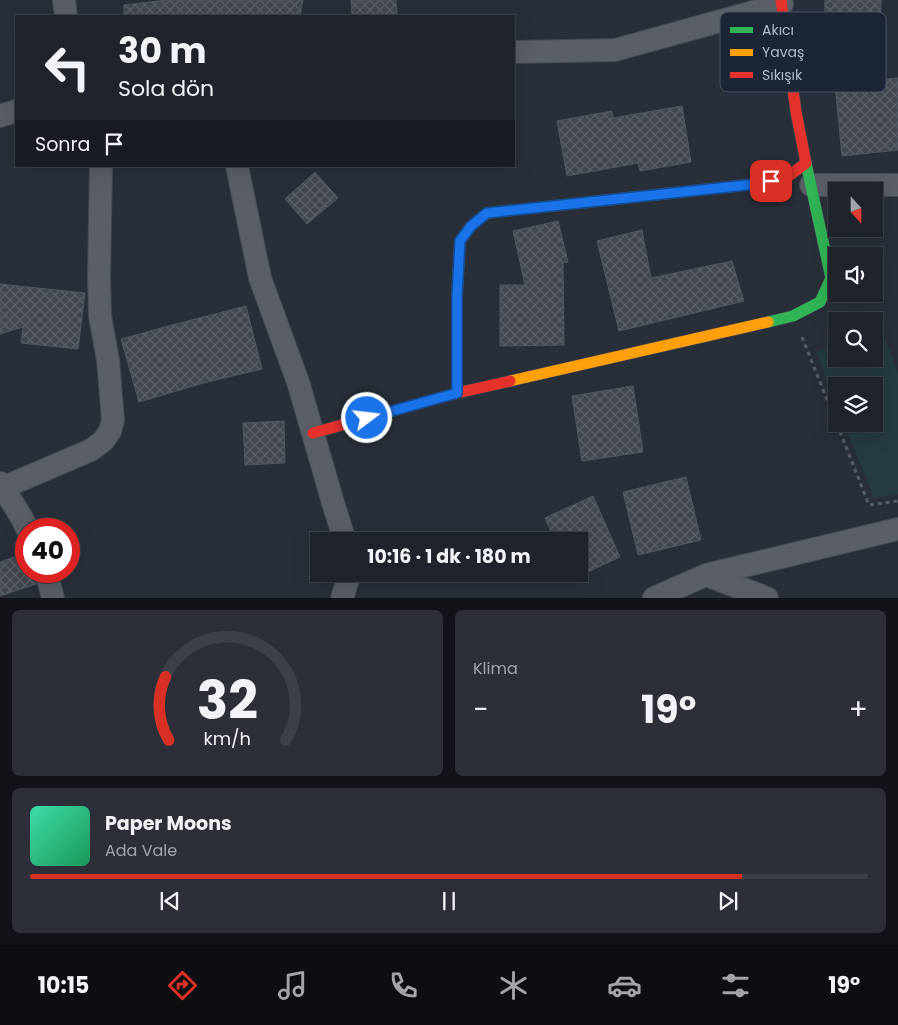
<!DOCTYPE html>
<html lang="tr">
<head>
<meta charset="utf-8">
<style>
  :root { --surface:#1f232b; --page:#2c2f37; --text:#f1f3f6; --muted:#a1a4a9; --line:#3c4047; --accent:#d93025 }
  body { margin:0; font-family:Poppins,sans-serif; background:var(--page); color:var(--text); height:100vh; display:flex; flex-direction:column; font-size:19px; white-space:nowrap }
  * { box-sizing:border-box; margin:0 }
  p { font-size:16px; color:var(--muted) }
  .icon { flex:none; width:28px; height:28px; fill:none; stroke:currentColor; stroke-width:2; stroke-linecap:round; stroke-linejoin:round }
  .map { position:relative; height:598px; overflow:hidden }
  .details { display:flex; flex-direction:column; gap:12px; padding:12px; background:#111318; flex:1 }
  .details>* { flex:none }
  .top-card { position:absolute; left:15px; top:15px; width:500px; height:152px; border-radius:0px; box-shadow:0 5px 20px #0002,0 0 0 1px var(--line); background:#1f232b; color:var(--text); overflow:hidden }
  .needle { width:32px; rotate:159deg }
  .fabs { position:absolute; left:828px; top:182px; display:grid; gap:10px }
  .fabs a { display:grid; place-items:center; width:55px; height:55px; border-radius:0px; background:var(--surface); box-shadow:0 5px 20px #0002,0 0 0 1px var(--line); font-size:25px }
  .speed { position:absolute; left:15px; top:518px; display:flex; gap:10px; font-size:25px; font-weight:700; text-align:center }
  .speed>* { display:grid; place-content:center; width:65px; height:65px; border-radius:50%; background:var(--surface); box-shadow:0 5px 20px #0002,0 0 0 1px var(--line); line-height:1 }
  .speed .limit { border:8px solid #d22; background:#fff; color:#111 }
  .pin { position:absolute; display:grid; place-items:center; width:42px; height:42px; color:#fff; margin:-21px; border-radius:10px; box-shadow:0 2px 8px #0006 }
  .me { position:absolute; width:55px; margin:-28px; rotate:75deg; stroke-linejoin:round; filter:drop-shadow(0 0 4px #0008) }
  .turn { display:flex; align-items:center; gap:18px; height:105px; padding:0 20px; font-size:22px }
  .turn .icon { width:65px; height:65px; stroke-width:2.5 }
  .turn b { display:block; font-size:35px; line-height:42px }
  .then { display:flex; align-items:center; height:48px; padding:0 20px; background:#0003; gap:10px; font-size:19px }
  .big { font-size:38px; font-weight:700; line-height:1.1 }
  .details .widget { flex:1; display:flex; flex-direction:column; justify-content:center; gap:8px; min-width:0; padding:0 18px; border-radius:8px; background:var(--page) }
  .details .dial { align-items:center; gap:0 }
  .dial svg { height:130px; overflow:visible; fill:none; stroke:var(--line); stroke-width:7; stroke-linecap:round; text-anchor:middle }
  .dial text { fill:var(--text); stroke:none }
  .song { display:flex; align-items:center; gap:15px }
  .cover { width:60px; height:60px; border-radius:8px; background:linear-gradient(135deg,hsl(160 70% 55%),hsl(150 70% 35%)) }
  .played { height:5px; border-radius:2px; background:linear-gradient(90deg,var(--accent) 85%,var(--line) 85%) }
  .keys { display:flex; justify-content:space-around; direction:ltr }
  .heat { display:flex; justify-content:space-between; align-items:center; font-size:28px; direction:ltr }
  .details .tiles { flex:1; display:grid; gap:12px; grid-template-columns:1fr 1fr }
  .widget:last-child { grid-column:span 2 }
  .trip { position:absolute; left:310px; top:532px; width:278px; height:50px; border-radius:0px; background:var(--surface); box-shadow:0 5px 20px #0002,0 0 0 1px var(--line); font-weight:700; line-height:50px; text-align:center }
  .dock { display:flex; height:80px; justify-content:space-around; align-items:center; background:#0c0e11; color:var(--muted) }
  .dock .icon { width:35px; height:35px }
  .dock .active { color:var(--accent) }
  .dock b { font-size:22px; color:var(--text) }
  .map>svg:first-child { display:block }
</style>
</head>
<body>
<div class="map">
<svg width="898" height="598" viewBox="0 0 898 598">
  <defs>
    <pattern id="building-cross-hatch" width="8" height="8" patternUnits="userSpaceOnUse" patternTransform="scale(1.25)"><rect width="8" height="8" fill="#424750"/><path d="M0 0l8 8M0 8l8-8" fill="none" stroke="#5b6068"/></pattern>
  </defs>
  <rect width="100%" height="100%" fill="#292f39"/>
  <path fill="#253b40" d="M882 331 898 372V494L874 498 844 424H874V386H836V404L816 352 836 345V359H874V333Z"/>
  <path fill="url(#building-cross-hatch)" stroke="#515761" d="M167 0H303L300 16H124V5Z
    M351 0H396L397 16H352Z
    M825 0H881L879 53 824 52Z
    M898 78V150L842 156 835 84Z
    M682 106 691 162 640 171 638 163 567 176 557 121 612 111 613 118Z
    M315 172 338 198 307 224 285 199Z
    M558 221 568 262 563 263 564 345 500 346V285H525L513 231Z
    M642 230 651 278 732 261 744 301 619 331 597 241Z
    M0 284 85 293 78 349 21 343 23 327 0 334Z
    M246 306 262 369 207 382 139 402 121 339 176 324Z
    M633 386 643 452 582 461 572 396Z
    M284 421 285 463 245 465 243 423Z
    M686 477 701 540 638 555 623 492Z
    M593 496 620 557 579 576V541H555L545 518Z
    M26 553V571H33L36 584 0 596V562Z"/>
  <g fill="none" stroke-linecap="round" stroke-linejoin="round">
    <g stroke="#454a52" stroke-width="24">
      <path id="street" d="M64 0 66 16
        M514 52 615 50 782 4
        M0 116 16 111
        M237 166 260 278 298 382 334 506 345 541
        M811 185H898
        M0 483 22 518 27 529
        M0 489 91 450 103 441 110 431 113 420 108 360 100 316 99 276 101 166
        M46 571 53 598
        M706 575 767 598
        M342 598 350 574
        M654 598 706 575 898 529"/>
    </g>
    <g stroke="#454a52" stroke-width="12">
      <path id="fast" d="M768 322 793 316 820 302 831 278 806 163
        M457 393V296L460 241 471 226 487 213 746 185"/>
    </g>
    <g stroke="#454a52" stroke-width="12">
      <path id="slow" d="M510 381 768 322"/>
    </g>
    <g stroke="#454a52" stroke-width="12">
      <path id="jam" d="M746 185 786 178 806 163 796 112 781 0
        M313 433 457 393 510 381"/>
    </g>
    <path stroke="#575d64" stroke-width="3" stroke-dasharray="4 4" stroke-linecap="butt" d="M802 337 836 422
      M837 424 869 505 898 501"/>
    <use href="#street" stroke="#595e67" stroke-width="22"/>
    <use href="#fast" stroke="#30b455" stroke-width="11"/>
    <use href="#slow" stroke="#ff9f0a" stroke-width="11"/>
    <use href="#jam" stroke="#e5322d" stroke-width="11"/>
  </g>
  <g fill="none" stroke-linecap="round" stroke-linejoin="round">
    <g stroke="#114b97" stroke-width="12">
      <path id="route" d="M367 418 457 393V296L460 241 471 226 487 213 756 184 771 181"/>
    </g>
    <use href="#route" stroke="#1a73e8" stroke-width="9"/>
  </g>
  <rect x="720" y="12" width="166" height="80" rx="8" fill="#1b2535" stroke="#485262" stroke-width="1"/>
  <rect x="730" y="27" width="23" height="6" fill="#30b455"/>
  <rect x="730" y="49" width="23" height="7" fill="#ff9f0a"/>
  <rect x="730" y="72" width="23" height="6" fill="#e5322d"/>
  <g font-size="14" fill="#b2bbcb">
    <text x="762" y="35">Akıcı</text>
    <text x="762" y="57">Yavaş</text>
    <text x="762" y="80">Sıkışık</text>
  </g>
</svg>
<div class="fabs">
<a><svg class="needle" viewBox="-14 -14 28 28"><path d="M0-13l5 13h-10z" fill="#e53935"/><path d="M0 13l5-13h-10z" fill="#a1a4a9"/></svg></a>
<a><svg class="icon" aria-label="sound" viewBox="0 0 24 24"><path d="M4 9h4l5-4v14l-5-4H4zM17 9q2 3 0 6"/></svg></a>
<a><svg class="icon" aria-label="search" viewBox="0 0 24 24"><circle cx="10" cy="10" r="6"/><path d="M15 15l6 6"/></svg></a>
<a><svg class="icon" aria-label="layers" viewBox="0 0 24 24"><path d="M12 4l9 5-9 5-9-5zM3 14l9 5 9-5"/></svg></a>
</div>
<div class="speed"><div class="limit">40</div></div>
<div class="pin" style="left:771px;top:181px;background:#d93025"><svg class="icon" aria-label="arrive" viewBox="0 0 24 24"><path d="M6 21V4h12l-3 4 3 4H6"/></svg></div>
<svg class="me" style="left:367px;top:418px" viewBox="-20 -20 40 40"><circle r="17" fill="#1a73e8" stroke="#fff" stroke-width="3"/><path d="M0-11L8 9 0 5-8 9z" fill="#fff"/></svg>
<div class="trip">10:16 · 1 dk · 180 m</div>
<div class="top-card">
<div class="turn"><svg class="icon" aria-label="left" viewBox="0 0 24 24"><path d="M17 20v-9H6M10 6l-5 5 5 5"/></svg><div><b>30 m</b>Sola dön</div></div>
<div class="then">Sonra<svg class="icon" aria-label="arrive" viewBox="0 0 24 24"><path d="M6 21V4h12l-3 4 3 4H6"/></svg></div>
</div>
</div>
<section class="details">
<div class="tiles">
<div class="widget dial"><svg viewBox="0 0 100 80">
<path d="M14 69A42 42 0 1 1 86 69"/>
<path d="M14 69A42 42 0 0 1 12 30" stroke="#d93025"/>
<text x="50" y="56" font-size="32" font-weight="700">32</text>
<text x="50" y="72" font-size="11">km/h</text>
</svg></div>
<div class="widget"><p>Klima</p>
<div class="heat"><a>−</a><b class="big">19°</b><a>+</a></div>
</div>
<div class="widget">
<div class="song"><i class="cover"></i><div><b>Paper Moons</b><p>Ada Vale</p></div></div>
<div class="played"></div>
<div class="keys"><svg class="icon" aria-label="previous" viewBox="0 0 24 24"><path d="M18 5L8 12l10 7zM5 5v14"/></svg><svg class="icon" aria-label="pause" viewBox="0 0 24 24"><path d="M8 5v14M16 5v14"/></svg><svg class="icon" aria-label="next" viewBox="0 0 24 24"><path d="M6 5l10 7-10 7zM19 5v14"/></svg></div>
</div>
</div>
</section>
<nav class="dock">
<b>10:15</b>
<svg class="icon active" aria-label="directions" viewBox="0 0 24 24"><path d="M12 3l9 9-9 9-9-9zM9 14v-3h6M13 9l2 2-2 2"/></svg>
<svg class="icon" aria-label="music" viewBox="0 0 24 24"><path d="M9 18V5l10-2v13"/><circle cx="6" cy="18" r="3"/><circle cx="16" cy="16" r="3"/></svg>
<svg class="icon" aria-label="phone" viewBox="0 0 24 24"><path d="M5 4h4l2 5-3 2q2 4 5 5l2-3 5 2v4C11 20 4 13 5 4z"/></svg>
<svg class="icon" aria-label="climate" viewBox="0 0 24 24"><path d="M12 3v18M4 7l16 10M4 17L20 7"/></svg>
<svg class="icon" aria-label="car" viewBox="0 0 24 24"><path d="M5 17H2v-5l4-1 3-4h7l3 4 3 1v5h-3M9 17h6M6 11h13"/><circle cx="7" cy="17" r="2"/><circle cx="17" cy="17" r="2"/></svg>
<svg class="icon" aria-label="filters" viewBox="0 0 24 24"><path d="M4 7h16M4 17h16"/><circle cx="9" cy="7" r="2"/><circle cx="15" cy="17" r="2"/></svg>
<b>19°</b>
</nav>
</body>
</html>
